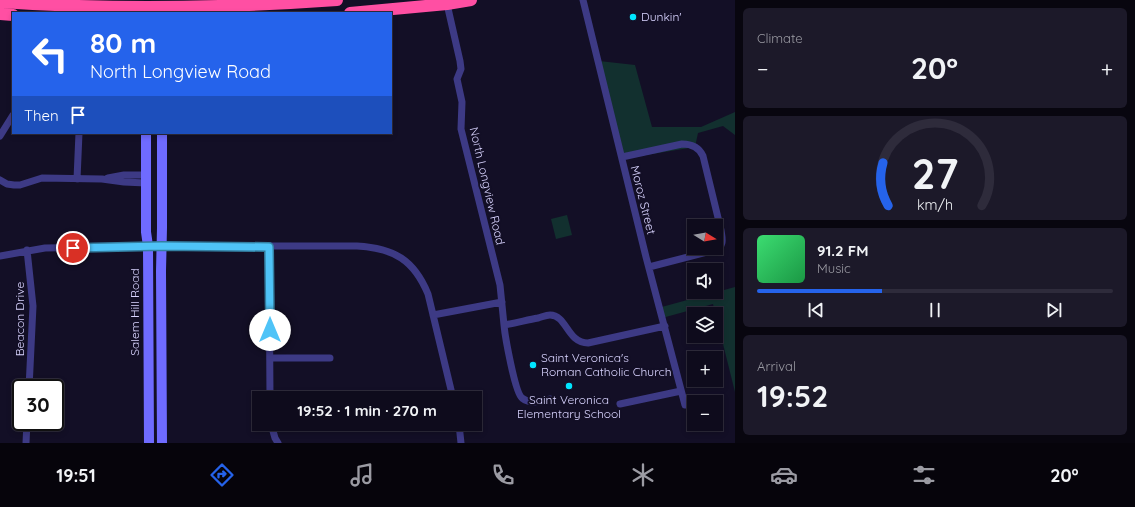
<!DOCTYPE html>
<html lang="en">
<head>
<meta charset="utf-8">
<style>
  :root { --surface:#0e0b1c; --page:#1c1929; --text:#f1f3f6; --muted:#9b9ba3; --line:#2e2b3b; --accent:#2563eb }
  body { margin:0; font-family:Quicksand,sans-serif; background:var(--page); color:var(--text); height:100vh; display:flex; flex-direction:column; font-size:15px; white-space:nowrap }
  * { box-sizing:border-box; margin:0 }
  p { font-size:13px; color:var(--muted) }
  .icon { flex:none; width:22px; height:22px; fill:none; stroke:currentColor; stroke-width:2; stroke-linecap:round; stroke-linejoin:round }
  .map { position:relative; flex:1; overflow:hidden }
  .sheet { display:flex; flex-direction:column; gap:8px; padding:8px; background:#08060f; width:400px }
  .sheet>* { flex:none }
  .banner { position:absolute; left:12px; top:12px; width:380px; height:122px; border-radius:0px; box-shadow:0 2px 6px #0003,0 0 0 1px var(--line); background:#2563eb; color:#fff; overflow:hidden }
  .needle { width:26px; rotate:101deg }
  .tools { position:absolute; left:687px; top:219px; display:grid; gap:8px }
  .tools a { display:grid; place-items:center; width:36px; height:36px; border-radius:0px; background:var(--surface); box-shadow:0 2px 6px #0003,0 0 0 1px var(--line); font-size:20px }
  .speed { position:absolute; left:12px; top:379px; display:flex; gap:8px; font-size:20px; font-weight:700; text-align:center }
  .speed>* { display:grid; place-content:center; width:52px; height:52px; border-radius:50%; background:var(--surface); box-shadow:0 2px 6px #0003,0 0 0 1px var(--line); line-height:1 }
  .speed .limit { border:2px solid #111; border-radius:6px; background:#fff; color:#111 }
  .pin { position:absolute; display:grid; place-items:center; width:34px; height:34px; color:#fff; margin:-17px; border:2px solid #fff; border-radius:50%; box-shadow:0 1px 4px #0007 }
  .me { position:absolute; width:44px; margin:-22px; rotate:0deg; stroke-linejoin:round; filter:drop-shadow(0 0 3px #0008) }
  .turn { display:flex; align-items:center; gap:14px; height:84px; padding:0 12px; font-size:18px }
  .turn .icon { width:52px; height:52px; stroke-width:2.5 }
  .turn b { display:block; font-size:28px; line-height:34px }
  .then { display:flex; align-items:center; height:38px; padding:0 12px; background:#0003; gap:8px; font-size:15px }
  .big { font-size:30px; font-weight:700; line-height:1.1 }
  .sheet .card { flex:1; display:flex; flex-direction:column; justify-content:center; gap:6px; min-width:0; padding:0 14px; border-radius:6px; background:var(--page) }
  .sheet .dial { align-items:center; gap:0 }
  .dial svg { height:104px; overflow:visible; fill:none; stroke:var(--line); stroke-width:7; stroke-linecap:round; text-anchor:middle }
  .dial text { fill:var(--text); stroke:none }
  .song { display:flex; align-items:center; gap:12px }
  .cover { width:48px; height:48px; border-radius:6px; background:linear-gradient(135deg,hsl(140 70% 55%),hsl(140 70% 35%)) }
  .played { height:4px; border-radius:2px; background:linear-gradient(90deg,var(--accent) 35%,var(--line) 35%) }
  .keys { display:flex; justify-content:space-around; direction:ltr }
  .heat { display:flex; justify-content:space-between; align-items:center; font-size:22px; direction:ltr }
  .trip { position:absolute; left:252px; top:391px; width:230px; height:40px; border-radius:0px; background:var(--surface); box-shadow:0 2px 6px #0003,0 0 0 1px var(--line); font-weight:700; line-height:40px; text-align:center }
  .menu { display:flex; height:64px; justify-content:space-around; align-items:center; background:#06040b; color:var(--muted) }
  .menu .icon { width:28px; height:28px }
  .menu .current { color:var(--accent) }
  .menu b { font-size:18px; color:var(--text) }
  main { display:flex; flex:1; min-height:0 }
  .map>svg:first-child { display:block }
</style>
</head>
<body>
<main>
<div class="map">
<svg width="735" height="443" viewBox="0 0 735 443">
  <rect width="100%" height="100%" fill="#130f26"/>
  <path fill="#12302f" d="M599 61 635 65 652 127H701L735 112V135L723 126 698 133 695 147 622 159Z
    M567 215 572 235 556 239 551 219Z
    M735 287V392L713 304 662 318 658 308Z"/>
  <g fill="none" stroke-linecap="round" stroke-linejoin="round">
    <path stroke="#3d3a85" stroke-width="7" d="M583 0 646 257 685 405
      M447 4 460 61 461 69 457 79 462 102 461 129 500 285 504 325
      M0 136 13 115
      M622 157 682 144C692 144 699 147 703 156L721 230C722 238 725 246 715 250L649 267
      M108 178 124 175H146
      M77 179 79 133
      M0 180 7 184 14 185H20L42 178 102 179 124 182 146 183
      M269 247 270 398
      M27 250 33 306 29 388
      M0 256 45 248 161 246H357C394 248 414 260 428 294L453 398
      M433 315 502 302
      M270 358H330
      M550 399C542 402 529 404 522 398 515 393 505 336 504 325 516 323 527 320 538 318 542 317 546 315 550 315 567 315 567 343 588 343L665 326
      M620 404 681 391
      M271 424 275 438 278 443
      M459 424 461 443
      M26 443 27 422"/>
    <path stroke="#6f6bff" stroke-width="10" d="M146 133V232L148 246 149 443
      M162 443 161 271 162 228V133"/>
    <path stroke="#ff4fa3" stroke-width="12" d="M0 2C112 10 225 8 337 0
      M350 13 447 4 471 0
      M0 14 13 15"/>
  </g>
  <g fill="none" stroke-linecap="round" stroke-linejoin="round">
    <g stroke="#337fa1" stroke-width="10">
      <path id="route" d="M73 248 161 246 269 247 270 330"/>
    </g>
    <use href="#route" stroke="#4fc3f7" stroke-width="7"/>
  </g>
  <g fill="#00e5ff" stroke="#130f26" stroke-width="1.5">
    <circle cx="633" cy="17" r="4"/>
    <circle cx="533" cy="365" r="4"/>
    <circle cx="569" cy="386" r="4"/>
  </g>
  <g text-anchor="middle" stroke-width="4" stroke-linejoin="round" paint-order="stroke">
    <g font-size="12" fill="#d9d4ff" stroke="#130f26" text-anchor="start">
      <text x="641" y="21">Dunkin'</text>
      <text x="541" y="362">Saint Veronica's<tspan x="541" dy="14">Roman Catholic Church</tspan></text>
      <text x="569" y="404" text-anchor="middle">Saint Veronica<tspan x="569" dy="14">Elementary School</tspan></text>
    </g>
    <g font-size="12" fill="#d9d4ff" stroke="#130f26">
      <text transform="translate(487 186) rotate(77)" y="4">North Longview Road</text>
      <text transform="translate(643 200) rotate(76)" y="4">Moroz Street</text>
      <text transform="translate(135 312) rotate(-90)" y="4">Salem Hill Road</text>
      <text transform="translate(20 319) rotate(-90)" y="4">Beacon Drive</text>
    </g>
  </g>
</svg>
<div class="tools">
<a><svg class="needle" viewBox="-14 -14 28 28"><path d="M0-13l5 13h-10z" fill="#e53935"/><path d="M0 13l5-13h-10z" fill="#9b9ba3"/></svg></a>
<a><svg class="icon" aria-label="sound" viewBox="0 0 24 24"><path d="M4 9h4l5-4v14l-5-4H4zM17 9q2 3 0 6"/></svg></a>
<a><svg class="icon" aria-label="layers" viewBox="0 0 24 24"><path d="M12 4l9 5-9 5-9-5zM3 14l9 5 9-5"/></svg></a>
<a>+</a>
<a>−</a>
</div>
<div class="speed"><div class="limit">30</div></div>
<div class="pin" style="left:73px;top:248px;background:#d93025"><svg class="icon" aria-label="arrive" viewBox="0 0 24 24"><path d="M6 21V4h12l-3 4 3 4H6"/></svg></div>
<svg class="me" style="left:270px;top:330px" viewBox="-20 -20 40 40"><circle r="19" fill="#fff"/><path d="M0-13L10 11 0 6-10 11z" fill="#4fc3f7"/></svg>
<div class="trip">19:52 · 1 min · 270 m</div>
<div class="banner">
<div class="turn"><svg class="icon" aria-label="left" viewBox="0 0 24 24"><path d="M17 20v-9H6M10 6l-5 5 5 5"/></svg><div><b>80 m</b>North Longview Road</div></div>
<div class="then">Then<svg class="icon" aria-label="arrive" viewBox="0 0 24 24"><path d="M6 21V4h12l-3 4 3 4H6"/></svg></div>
</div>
</div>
<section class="sheet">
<div class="card"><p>Climate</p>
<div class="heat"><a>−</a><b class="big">20°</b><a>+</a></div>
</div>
<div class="card dial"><svg viewBox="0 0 100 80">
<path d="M14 69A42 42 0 1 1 86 69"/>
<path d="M14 69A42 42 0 0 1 10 36" stroke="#2563eb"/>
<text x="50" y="56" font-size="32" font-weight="700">27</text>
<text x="50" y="72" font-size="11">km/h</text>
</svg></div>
<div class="card">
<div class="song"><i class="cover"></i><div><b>91.2 FM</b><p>Music</p></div></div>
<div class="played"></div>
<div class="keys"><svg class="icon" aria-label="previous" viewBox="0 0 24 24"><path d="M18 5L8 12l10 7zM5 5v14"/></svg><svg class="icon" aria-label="pause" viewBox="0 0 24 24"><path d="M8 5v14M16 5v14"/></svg><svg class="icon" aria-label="next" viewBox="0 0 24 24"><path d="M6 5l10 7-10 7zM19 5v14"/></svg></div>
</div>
<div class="card"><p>Arrival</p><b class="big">19:52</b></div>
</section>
</main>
<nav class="menu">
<b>19:51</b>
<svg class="icon current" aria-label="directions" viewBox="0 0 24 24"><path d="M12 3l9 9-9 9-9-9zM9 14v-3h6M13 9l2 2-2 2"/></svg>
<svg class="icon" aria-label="music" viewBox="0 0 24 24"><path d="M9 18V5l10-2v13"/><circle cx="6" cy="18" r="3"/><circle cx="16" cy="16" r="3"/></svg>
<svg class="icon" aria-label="phone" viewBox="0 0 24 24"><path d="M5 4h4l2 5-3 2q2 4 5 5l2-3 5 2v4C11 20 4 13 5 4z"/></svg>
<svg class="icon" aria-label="climate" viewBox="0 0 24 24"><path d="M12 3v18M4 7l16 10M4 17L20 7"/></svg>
<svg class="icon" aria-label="car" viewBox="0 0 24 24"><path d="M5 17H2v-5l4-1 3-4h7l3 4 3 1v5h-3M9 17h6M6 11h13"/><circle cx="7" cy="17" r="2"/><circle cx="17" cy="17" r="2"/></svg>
<svg class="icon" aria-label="filters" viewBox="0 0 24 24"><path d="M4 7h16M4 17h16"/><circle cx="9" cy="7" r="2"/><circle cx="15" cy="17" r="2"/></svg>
<b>20°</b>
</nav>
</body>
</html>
